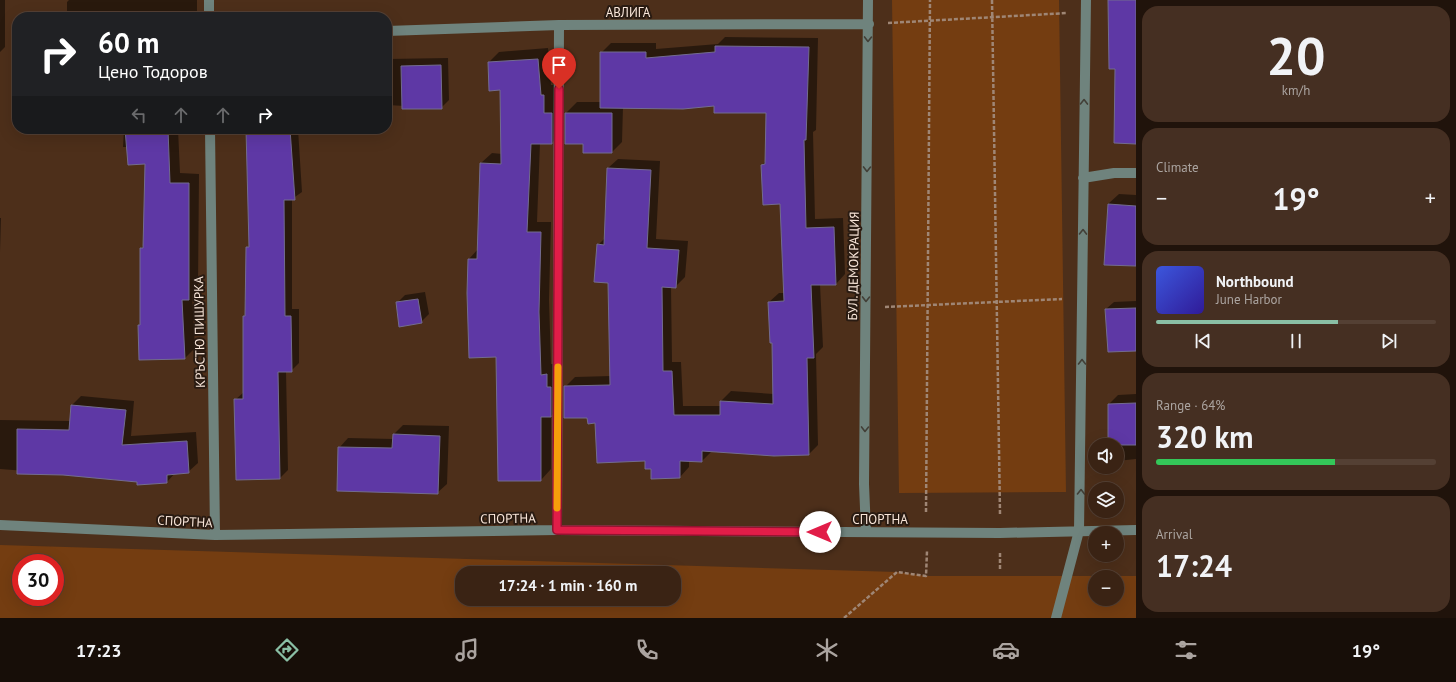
<!DOCTYPE html>
<html lang="en">
<head>
<meta charset="utf-8">
<style>
  :root { --surface:#3a2314; --page:#452f22; --text:#f1f3f6; --muted:#aba4a0; --line:#544034; --accent:#8abfa5 }
  body { margin:0; font-family:"PT Sans",sans-serif; background:var(--page); color:var(--text); height:100vh; display:flex; flex-direction:column; font-size:15px; white-space:nowrap }
  * { box-sizing:border-box; margin:0 }
  p { font-size:13px; color:var(--muted) }
  .icon { flex:none; width:22px; height:22px; fill:none; stroke:currentColor; stroke-width:2; stroke-linecap:round; stroke-linejoin:round }
  .map { position:relative; flex:1; overflow:hidden }
  .sheet { display:flex; flex-direction:column; gap:6px; padding:6px; background:#20130b; width:320px }
  .sheet>* { flex:none }
  .guide { position:absolute; left:12px; top:12px; width:380px; height:122px; border-radius:16px; box-shadow:0 4px 16px #0002,0 0 0 1px var(--line); background:#202124; color:#fff; overflow:hidden }
  .fabs { position:absolute; left:1088px; top:438px; display:grid; gap:8px }
  .fabs a { display:grid; place-items:center; width:36px; height:36px; border-radius:50%; background:var(--surface); box-shadow:0 4px 16px #0002,0 0 0 1px var(--line); font-size:20px }
  .speed { position:absolute; left:12px; top:554px; display:flex; gap:8px; font-size:20px; font-weight:700; text-align:center }
  .speed>* { display:grid; place-content:center; width:52px; height:52px; border-radius:50%; background:var(--surface); box-shadow:0 4px 16px #0002,0 0 0 1px var(--line); line-height:1 }
  .speed .limit { border:6px solid #d22; background:#fff; color:#111 }
  .pin { position:absolute; display:grid; place-items:center; width:34px; height:34px; color:#fff; margin:-41px -17px; border-radius:50% 50% 50% 0; rotate:-45deg; box-shadow:0 0 4px #0007 }
  .pin .icon { rotate:45deg }
  .me { position:absolute; width:44px; margin:-22px; rotate:270deg; stroke-linejoin:round; filter:drop-shadow(0 0 3px #0008) }
  .turn { display:flex; align-items:center; gap:14px; height:84px; padding:0 20px; font-size:18px }
  .turn .icon { width:52px; height:52px; stroke-width:2.5 }
  .turn b { display:block; font-size:28px; line-height:34px }
  .lanes { display:flex; align-items:center; height:38px; padding:0 20px; background:#0003; justify-content:center; gap:20px; direction:ltr }
  .lanes .off { opacity:.35 }
  .big { font-size:30px; font-weight:800; line-height:1.1 }
  .sheet .tile { flex:1; display:flex; flex-direction:column; justify-content:center; gap:6px; min-width:0; padding:0 14px; border-radius:16px; background:var(--page) }
  .sheet .dial { align-items:center; gap:0 }
  .dial b { font-size:52px; line-height:1 }
  .song { display:flex; align-items:center; gap:12px }
  .cover { width:48px; height:48px; border-radius:6px; background:linear-gradient(135deg,hsl(230 70% 55%),hsl(250 70% 35%)) }
  .played { height:4px; border-radius:2px; background:linear-gradient(90deg,var(--accent) 65%,var(--line) 65%) }
  .keys { display:flex; justify-content:space-around; direction:ltr }
  .heat { display:flex; justify-content:space-between; align-items:center; font-size:22px; direction:ltr }
  .charge { height:6px; border-radius:3px; background:linear-gradient(90deg,#34c759 64%,var(--line) 0) }
  .trip { position:absolute; left:455px; top:566px; width:226px; height:40px; border-radius:16px; background:var(--surface); box-shadow:0 4px 16px #0002,0 0 0 1px var(--line); font-weight:800; line-height:40px; text-align:center }
  .tabs { display:flex; height:64px; justify-content:space-around; align-items:center; background:#170e08; color:var(--muted) }
  .tabs .icon { width:28px; height:28px }
  .tabs .active { color:var(--accent) }
  .tabs b { font-size:18px; color:var(--text) }
  main { display:flex; flex:1; min-height:0 }
  .map>svg:first-child { display:block }
</style>
</head>
<body>
<main>
<div class="map">
<svg width="1136" height="618" viewBox="0 0 1136 618">
  <rect width="100%" height="100%" fill="#4d2f1a"/>
  <path fill="#743d11" fill-rule="evenodd" d="M892 0H1059L1066 492 899 493Z
    M0 545 897 572 926 576H1136V618H0ZM21 563H55V597H21ZM462 573H674V599H462ZM1095 577H1117V599H1095Z"/>
  <path fill="#0007" d="M0 0H5V47L0 52Z
    M69 0H197V17H67V2Z
    M725 37 818 38 816 130 813 132 815 219 843 218 845 274 836 284H820L823 347 816 354 818 445 809 454 712 451 702 461 689 460V467L680 477 652 468 646 460 588 417 565 387 575 377 611 376 609 282 598 245 605 238 608 168 618 159 660 161 656 239 688 241 685 277 676 286H671L672 362H681L683 406H721V401L731 391 774 394 773 342 769 302 779 293H784L781 203 762 165 766 161 767 112 715 105 623 107 622 142 612 152 584 143 566 113 577 102H601V53L611 43H656V49L718 44Z
    M548 48 551 85H554L562 132 552 143H540L537 222H551L549 300 551 364H557L561 406 551 416V469L541 480 469 259 478 249 481 163 492 153 502 154 501 89 489 62 499 52Z
    M448 58 449 100 441 108 387 105V59Z
    M124 129H178L180 173 199 174 198 289 192 295 195 348 185 358 139 325 141 323V248L144 245 146 163 127 147H123Z
    M248 129H298L302 192 292 199V309H299V363L291 371H286L288 470 280 478 237 479 235 400 244 392V316L246 314 247 248 250 245Z
    M1119 194 1136 195V265L1108 204Z
    M0 218H1L0 252Z
    M425 292 429 314 421 322 397 303 405 295Z
    M1136 301V350L1106 309 1114 302Z
    M1136 394V459L1117 461V445H1109V404L1118 395Z
    M81 396 134 401 131 436 196 432 198 463 188 472 175 473 167 482 0 469V420L70 421 72 405Z
    M403 425 449 426 447 484 437 493 339 448 348 438 394 439V434Z"/>
  <path fill="#5e38a5" stroke="#736c8f" d="M1108 0H1136V144L1114 143 1115 69H1109Z
    M715 46 809 47 806 140H804L806 228 834 227 836 285H811L814 358H807L809 455 774 456 702 451V462L680 461V478L651 479V469H645V461L597 463 595 423 588 424 587 418H564V386L610 385 608 283 594 282 597 244 604 245 607 168 651 170 647 248 679 250 676 288 662 287 663 371H672L674 415H720V401L773 404 772 343H770L768 302 784 301 780 204 763 205 761 165 765 164 766 113H714V106L683 109 600 108V52H646V58L715 52Z
    M538 59 541 95H544V113H552V144H531L527 232H541L539 312 541 375 547 374V387H551V417H541V481H498L496 357 469 358 467 293 468 259H477L480 163 501 164 500 90 489 91 488 62Z
    M441 65 442 109H402L401 66Z
    M565 113H612V153H583V144H565Z
    M125 129H168L170 183H189V300H182L185 359 139 360 138 325H140V248H143L145 164 128 165Z
    M246 129H290L295 200H284L285 316H291L292 372H278L280 479 236 480 234 399H243V316H245L246 247H249Z
    M1108 204 1136 206V266L1104 265Z
    M418 299 422 323 399 327 396 302Z
    M1136 308V351L1108 352 1105 309Z
    M1136 403V445H1108V404Z
    M71 405 126 410 122 445 187 441 189 473 167 475V483L137 485V482L63 475 17 474V429L69 430Z
    M393 434 440 436 438 494 337 491 338 447 392 448Z"/>
  <g fill="none" stroke-linecap="round" stroke-linejoin="round">
    <path stroke="#9f8675" stroke-width="2.5" stroke-dasharray="4 2" stroke-linecap="butt" d="M992 0 1000 514
      M888 23 1067 13
      M885 307 1062 299
      M926 512 930 0
      M1000 553V570
      M844 618 897 572 926 576 927 551"/>
    <path stroke="#6f837d" stroke-width="10" d="M209 17V0
      M387 31 559 25 869 24
      M210 129 215 535
      M1083 178 1114 173H1136
      M0 525 215 535 557 530 1000 533 1136 530
      M557 530 559 25
      M866 532 864 484 868 0
      M1056 618 1079 531 1086 0"/>
  </g>
  <defs><path id="oneway-chevron" d="M-2-3.5L2.5 0L-2 3.5" fill="none" stroke-width="1.6" stroke-linecap="round" stroke-linejoin="round"/></defs>
  <g stroke="#423f37">
    <use href="#oneway-chevron" transform="translate(868 39) rotate(91)"/>
    <use href="#oneway-chevron" transform="translate(1084 102) rotate(-89)"/>
    <use href="#oneway-chevron" transform="translate(867 169) rotate(91)"/>
    <use href="#oneway-chevron" transform="translate(1083 232) rotate(-89)"/>
    <use href="#oneway-chevron" transform="translate(866 299) rotate(91)"/>
    <use href="#oneway-chevron" transform="translate(1082 362) rotate(-90)"/>
    <use href="#oneway-chevron" transform="translate(865 429) rotate(91)"/>
    <use href="#oneway-chevron" transform="translate(1081 492) rotate(-89)"/>
  </g>
  <g fill="none" stroke-linecap="round" stroke-linejoin="round">
    <g stroke="#92132f" stroke-width="10">
      <path id="route" d="M559 89 557 530 820 532"/>
    </g>
    <use href="#route" stroke="#e11d48" stroke-width="7"/>
    <path stroke="#f59e0b" stroke-width="7" d="M557 508 558 367"/>
  </g>
  <g text-anchor="middle" stroke-width="4" stroke-linejoin="round" paint-order="stroke">
    <g font-size="13" fill="#fae7da" stroke="#291b12">
      <text x="628" y="17">АВЛИГА</text>
      <text transform="translate(853 266) rotate(-89)" y="5">БУЛ. ДЕМОКРАЦИЯ</text>
      <text transform="translate(199 332) rotate(-91)" y="5">КРЪСТЮ ПИШУРКА</text>
      <text transform="translate(508 518) rotate(-1)" y="5">СПОРТНА</text>
      <text x="880" y="524">СПОРТНА</text>
      <text transform="translate(185 521) rotate(3)" y="5">СПОРТНА</text>
    </g>
  </g>
</svg>
<div class="fabs">
<a><svg class="icon" aria-label="sound" viewBox="0 0 24 24"><path d="M4 9h4l5-4v14l-5-4H4zM17 9q2 3 0 6"/></svg></a>
<a><svg class="icon" aria-label="layers" viewBox="0 0 24 24"><path d="M12 4l9 5-9 5-9-5zM3 14l9 5 9-5"/></svg></a>
<a>+</a>
<a>−</a>
</div>
<div class="speed"><div class="limit">30</div></div>
<div class="pin" style="left:559px;top:89px;background:#d93025"><svg class="icon" aria-label="arrive" viewBox="0 0 24 24"><path d="M6 21V4h12l-3 4 3 4H6"/></svg></div>
<svg class="me" style="left:820px;top:532px" viewBox="-20 -20 40 40"><circle r="19" fill="#fff"/><path d="M0-13L10 11 0 6-10 11z" fill="#e11d48"/></svg>
<div class="trip">17:24 · 1 min · 160 m</div>
<div class="guide">
<div class="turn"><svg class="icon" aria-label="right" viewBox="0 0 24 24"><path d="M7 20v-9h11M14 6l5 5-5 5"/></svg><div><b>60 m</b>Цено Тодоров</div></div>
<div class="lanes"><svg class="icon off" aria-label="left" viewBox="0 0 24 24"><path d="M17 20v-9H6M10 6l-5 5 5 5"/></svg><svg class="icon off" aria-label="ahead" viewBox="0 0 24 24"><path d="M12 20V5M6 11l6-6 6 6"/></svg><svg class="icon off" aria-label="ahead" viewBox="0 0 24 24"><path d="M12 20V5M6 11l6-6 6 6"/></svg><svg class="icon" aria-label="right" viewBox="0 0 24 24"><path d="M7 20v-9h11M14 6l5 5-5 5"/></svg></div>
</div>
</div>
<section class="sheet">
<div class="tile dial"><b>20</b><p>km/h</p></div>
<div class="tile"><p>Climate</p>
<div class="heat"><a>−</a><b class="big">19°</b><a>+</a></div>
</div>
<div class="tile">
<div class="song"><i class="cover"></i><div><b>Northbound</b><p>June Harbor</p></div></div>
<div class="played"></div>
<div class="keys"><svg class="icon" aria-label="previous" viewBox="0 0 24 24"><path d="M18 5L8 12l10 7zM5 5v14"/></svg><svg class="icon" aria-label="pause" viewBox="0 0 24 24"><path d="M8 5v14M16 5v14"/></svg><svg class="icon" aria-label="next" viewBox="0 0 24 24"><path d="M6 5l10 7-10 7zM19 5v14"/></svg></div>
</div>
<div class="tile"><p>Range · 64%</p><b class="big">320 km</b><div class="charge"></div></div>
<div class="tile"><p>Arrival</p><b class="big">17:24</b></div>
</section>
</main>
<nav class="tabs">
<b>17:23</b>
<svg class="icon active" aria-label="directions" viewBox="0 0 24 24"><path d="M12 3l9 9-9 9-9-9zM9 14v-3h6M13 9l2 2-2 2"/></svg>
<svg class="icon" aria-label="music" viewBox="0 0 24 24"><path d="M9 18V5l10-2v13"/><circle cx="6" cy="18" r="3"/><circle cx="16" cy="16" r="3"/></svg>
<svg class="icon" aria-label="phone" viewBox="0 0 24 24"><path d="M5 4h4l2 5-3 2q2 4 5 5l2-3 5 2v4C11 20 4 13 5 4z"/></svg>
<svg class="icon" aria-label="climate" viewBox="0 0 24 24"><path d="M12 3v18M4 7l16 10M4 17L20 7"/></svg>
<svg class="icon" aria-label="car" viewBox="0 0 24 24"><path d="M5 17H2v-5l4-1 3-4h7l3 4 3 1v5h-3M9 17h6M6 11h13"/><circle cx="7" cy="17" r="2"/><circle cx="17" cy="17" r="2"/></svg>
<svg class="icon" aria-label="filters" viewBox="0 0 24 24"><path d="M4 7h16M4 17h16"/><circle cx="9" cy="7" r="2"/><circle cx="15" cy="17" r="2"/></svg>
<b>19°</b>
</nav>
</body>
</html>
